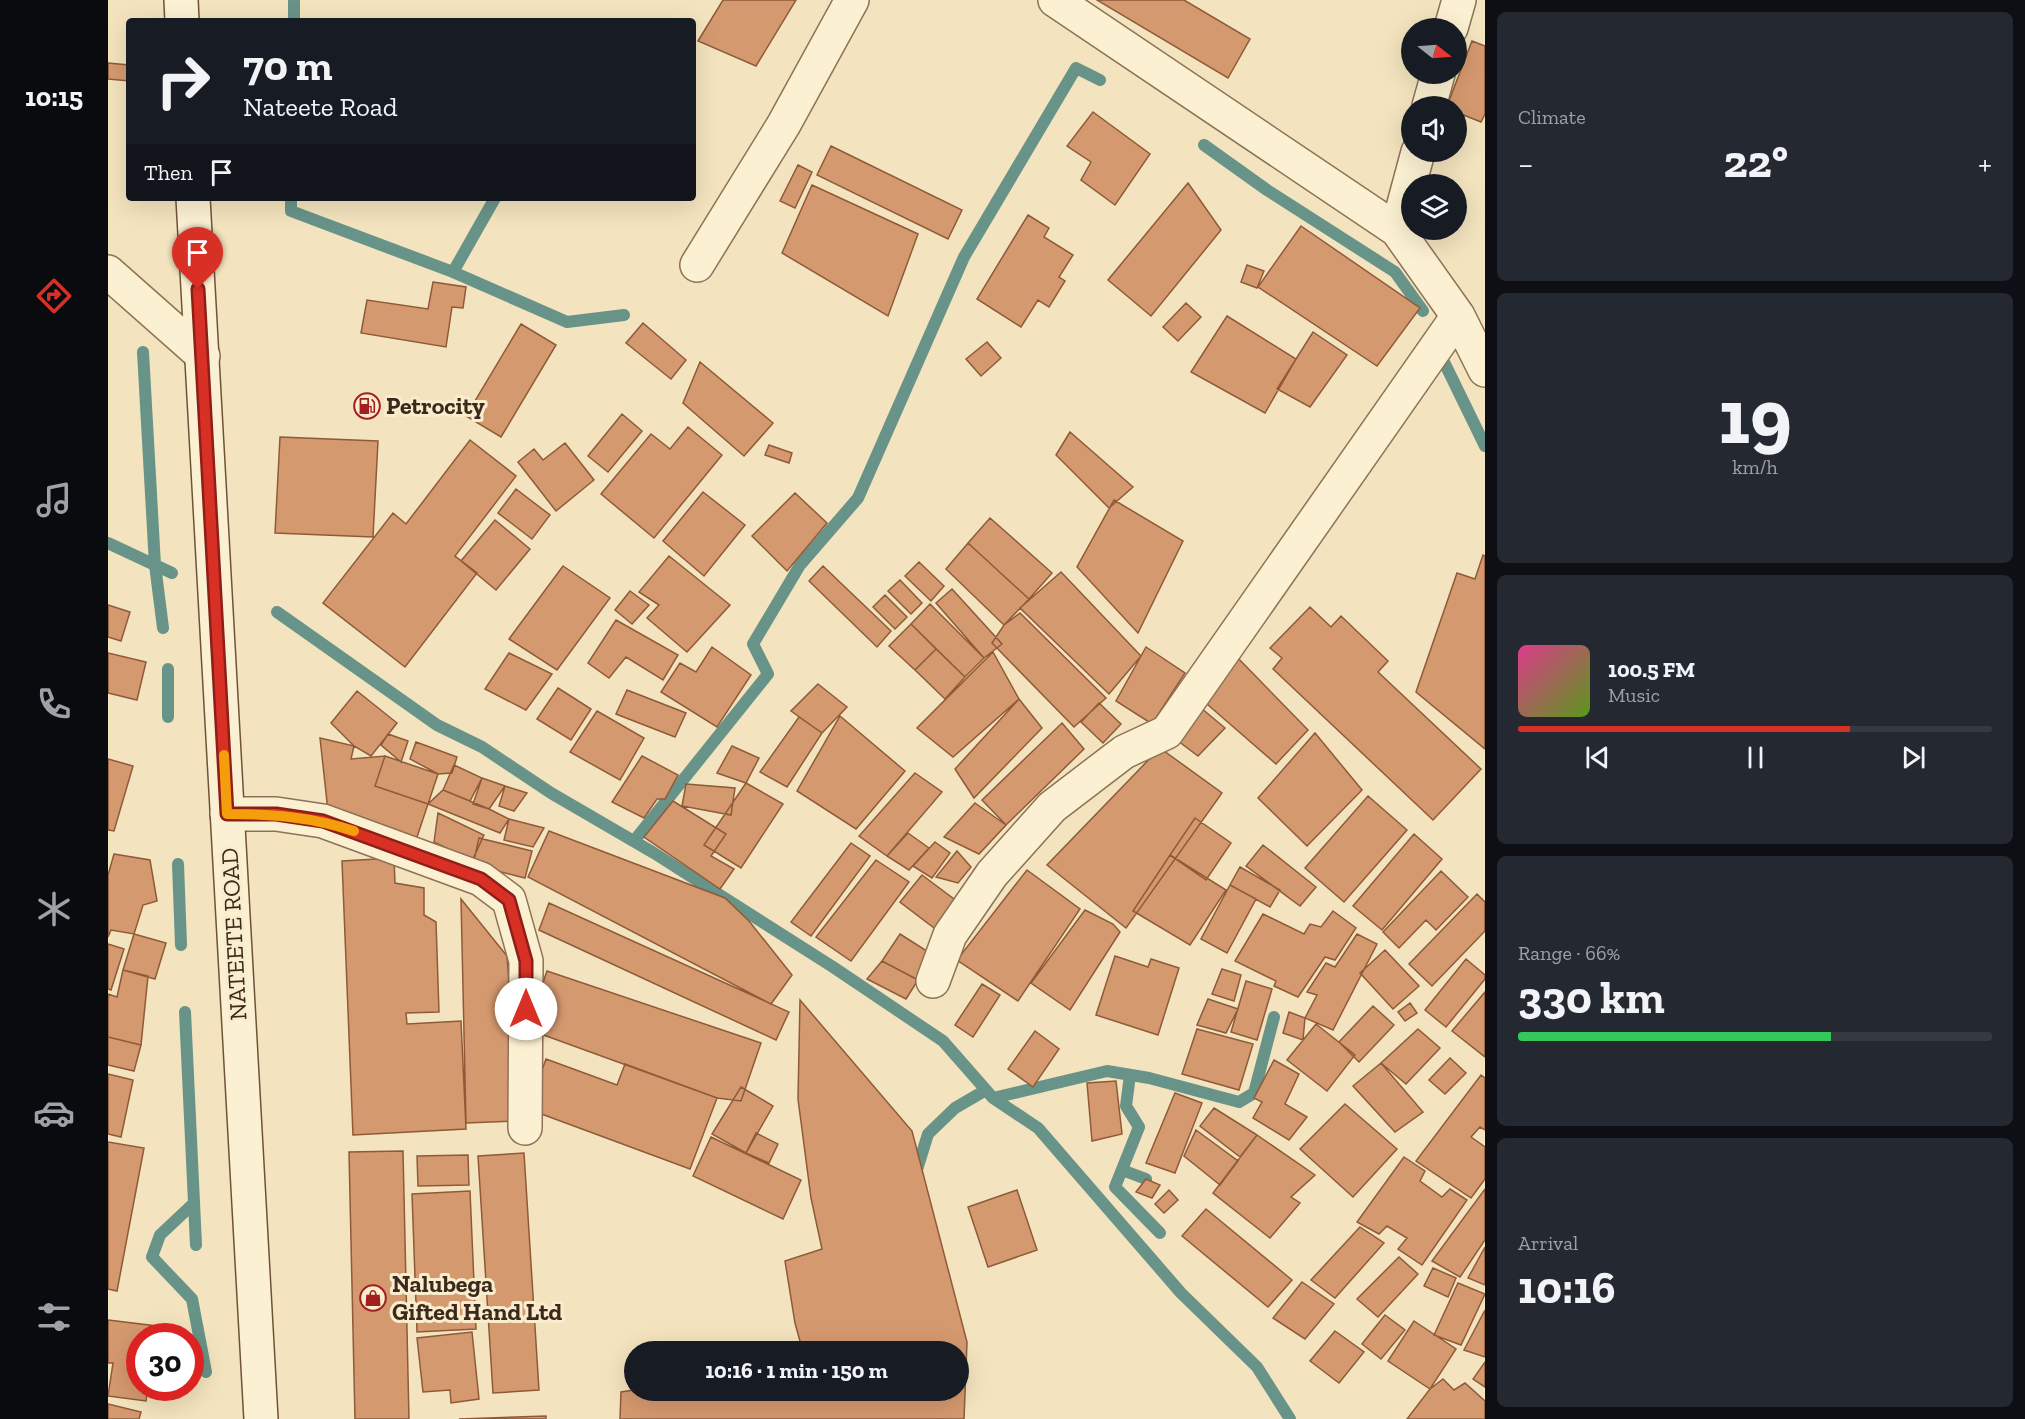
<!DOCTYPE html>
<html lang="en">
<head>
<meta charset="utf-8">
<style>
  :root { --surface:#171b24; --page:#242831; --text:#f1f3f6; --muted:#9ea1a6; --line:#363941; --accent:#d93025 }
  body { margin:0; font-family:"Zilla Slab",serif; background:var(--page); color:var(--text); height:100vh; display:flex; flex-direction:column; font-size:22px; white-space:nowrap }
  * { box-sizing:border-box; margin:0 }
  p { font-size:20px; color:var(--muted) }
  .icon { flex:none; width:33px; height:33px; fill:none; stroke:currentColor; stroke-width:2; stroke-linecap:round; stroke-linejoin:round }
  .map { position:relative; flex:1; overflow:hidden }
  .panel { display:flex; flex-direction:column; gap:12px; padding:12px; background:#0d0f14; width:540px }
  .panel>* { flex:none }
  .hud { position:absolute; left:18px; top:18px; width:570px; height:183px; border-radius:6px; box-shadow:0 6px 24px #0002; background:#171b24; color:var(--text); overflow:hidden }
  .needle { width:39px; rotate:107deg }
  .tools { position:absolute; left:1293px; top:18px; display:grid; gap:12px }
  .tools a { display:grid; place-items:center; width:66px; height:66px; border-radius:50%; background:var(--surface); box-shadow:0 6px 24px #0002; font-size:30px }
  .speed { position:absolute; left:18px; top:1323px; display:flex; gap:12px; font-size:30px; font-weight:700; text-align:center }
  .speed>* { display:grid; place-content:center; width:78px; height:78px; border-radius:50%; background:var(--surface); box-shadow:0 6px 24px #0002; line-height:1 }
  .speed .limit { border:9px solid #d22; background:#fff; color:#111 }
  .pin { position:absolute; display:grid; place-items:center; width:51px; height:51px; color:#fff; margin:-62px -26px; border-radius:50% 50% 50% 0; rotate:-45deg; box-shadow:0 0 6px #0007 }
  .pin .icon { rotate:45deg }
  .me { position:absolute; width:66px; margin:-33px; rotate:0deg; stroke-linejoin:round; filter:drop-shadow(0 0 4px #0008) }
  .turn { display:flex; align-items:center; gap:21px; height:126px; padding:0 18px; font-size:27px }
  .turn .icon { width:78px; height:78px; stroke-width:2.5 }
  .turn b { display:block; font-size:42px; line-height:51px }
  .then { display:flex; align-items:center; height:57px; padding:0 18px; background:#0003; gap:12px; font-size:22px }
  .big { font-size:45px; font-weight:700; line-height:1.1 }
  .panel .widget { flex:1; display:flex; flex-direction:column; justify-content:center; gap:9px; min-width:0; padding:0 21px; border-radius:9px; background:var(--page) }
  .panel .dial { align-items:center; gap:0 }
  .dial b { font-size:78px; line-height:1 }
  .song { display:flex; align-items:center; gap:18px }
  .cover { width:72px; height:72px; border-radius:9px; background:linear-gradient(135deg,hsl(330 70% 55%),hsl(90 70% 35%)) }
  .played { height:6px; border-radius:3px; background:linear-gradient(90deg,var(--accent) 70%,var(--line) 70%) }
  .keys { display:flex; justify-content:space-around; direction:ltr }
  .heat { display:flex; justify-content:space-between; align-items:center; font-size:33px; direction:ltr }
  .charge { height:9px; border-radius:4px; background:linear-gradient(90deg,#34c759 66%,var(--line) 0) }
  .trip { position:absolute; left:516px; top:1341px; width:345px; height:60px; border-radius:30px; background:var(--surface); box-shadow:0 6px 24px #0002; font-weight:700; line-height:60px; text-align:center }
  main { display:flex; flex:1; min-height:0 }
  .menu { display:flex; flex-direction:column; width:108px; justify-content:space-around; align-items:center; background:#090b0e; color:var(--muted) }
  .menu .icon { width:42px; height:42px }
  .menu .on { color:var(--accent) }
  .menu b { font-size:27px; color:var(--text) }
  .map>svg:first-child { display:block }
</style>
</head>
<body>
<main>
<nav class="menu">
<b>10:15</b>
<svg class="icon on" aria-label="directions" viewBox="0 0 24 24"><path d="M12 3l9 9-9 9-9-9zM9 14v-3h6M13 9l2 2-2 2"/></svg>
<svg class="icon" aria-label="music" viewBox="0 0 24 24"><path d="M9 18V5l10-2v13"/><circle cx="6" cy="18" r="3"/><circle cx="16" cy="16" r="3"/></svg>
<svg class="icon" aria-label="phone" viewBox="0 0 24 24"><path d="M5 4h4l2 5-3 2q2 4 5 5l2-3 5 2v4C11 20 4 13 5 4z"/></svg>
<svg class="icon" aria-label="climate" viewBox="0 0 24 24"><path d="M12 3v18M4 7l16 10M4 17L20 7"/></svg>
<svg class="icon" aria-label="car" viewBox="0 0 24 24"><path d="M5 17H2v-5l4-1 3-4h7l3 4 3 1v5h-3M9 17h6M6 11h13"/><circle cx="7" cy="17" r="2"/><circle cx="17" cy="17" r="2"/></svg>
<svg class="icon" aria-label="filters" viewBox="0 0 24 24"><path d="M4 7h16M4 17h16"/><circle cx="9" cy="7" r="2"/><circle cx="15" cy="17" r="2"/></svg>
</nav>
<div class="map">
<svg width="1377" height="1419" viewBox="0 0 1377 1419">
  <rect width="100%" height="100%" fill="#f3e3be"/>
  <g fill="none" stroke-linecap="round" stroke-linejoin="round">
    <path stroke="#689388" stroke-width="12" d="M186 0V18
      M1096 145 1159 190 1287 272 1315 311
      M183 198V211L345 272
      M387 198 345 272 459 322 516 315
      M35 352 47 565 55 628
      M1337 364 1377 446
      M0 543 64 573
      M169 612 329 725 374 747 443 793 546 853 725 967 835 1041 885 1098 930 1128 1073 1293 1149 1367 1182 1419
      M60 717V669
      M526 841 660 674 645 644 692 565 750 498 856 257 968 68 992 80
      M70 864 73 945
      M77 1012 88 1245
      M1022 1075 1018 1106 1031 1127 1007 1187 1052 1233
      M885 1098 999 1071 1041 1078 1131 1102 1146 1093 1166 1017
      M1014 1170 1038 1179
      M807 1176 820 1134 847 1108 878 1090
      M86 1203 52 1235 44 1257 84 1299 98 1372"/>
  </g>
  <path fill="#d5996f" stroke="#8f5a38" stroke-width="1.5" d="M615 0H688L648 66 590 41Z
    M989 0H1076L1142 39 1120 78Z
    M1364 41 1377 46V114L1373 122 1348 112V106H1339Z
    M0 63 21 65V81L0 79Z
    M985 112 1042 154 1007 205 973 180 983 162 959 146Z
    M723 146 854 210 840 239 709 175Z
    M690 165 704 172 687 208 672 201Z
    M1080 183 1113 230 1043 316 1000 280Z
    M704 185 810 234 780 316 674 253Z
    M920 215 941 228 936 237 965 255 951 277 957 281 941 307 930 300 913 327 869 299Z
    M1193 226 1312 308 1269 366 1150 287Z
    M1139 265 1156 271 1149 288 1133 282Z
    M325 282 358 287 355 308 344 307 338 347 253 333 259 300 320 309Z
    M1078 303 1093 317 1070 341 1055 327Z
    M1119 316 1188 359 1157 413 1083 372Z
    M535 323 578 360 563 379 518 343Z
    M413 324 448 345 393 437 358 416Z
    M1205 332 1239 355 1202 407 1169 389Z
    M879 342 893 358 873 376 858 359Z
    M592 362 665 423 636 456 575 403Z
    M514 414 534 431 500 472 480 456Z
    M580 427 614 455 546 538 493 494 543 434 562 449Z
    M962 432 1025 487 1001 508 948 455Z
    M172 437 270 441 265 537 167 533Z
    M362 440 408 476 347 556 369 573 297 667 215 603 285 513 298 524Z
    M457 443 486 480 448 511 410 462 426 449 435 460Z
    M661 445 684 453 681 463 657 455Z
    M408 489 442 515 424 539 390 513Z
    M595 492 637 525 596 576 555 541Z
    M687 493 719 523 679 571 644 536Z
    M1006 500 1075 541 1030 633 969 567Z
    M882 518 944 573 921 599 860 543Z
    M387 520 422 549 388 590 353 561Z
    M860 543 921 599 896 625 838 569Z
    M1375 555 1377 556V749L1308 692 1349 573 1367 579Z
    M561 556 622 605 579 652 539 618 551 605 531 592Z
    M811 562 836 586 823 601 797 576Z
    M455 566 502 598 449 670 401 639Z
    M715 566 783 631 769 647 701 581Z
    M953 572 1033 656 1001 694 912 608Z
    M792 580 814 603 803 614 780 591Z
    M844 589 894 644 876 658 828 603Z
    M522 591 541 605 524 624 507 610Z
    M777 595 799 617 787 629 765 607Z
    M822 604 876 658 857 677 803 624Z
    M0 605 22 612 13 641 0 637Z
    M1202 607 1223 627 1233 616 1280 661 1270 672 1373 769 1325 820 1165 669 1174 658 1162 648Z
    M912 613 998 698 966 727 884 643 896 625Z
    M508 620 570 655 555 680 518 657 501 678 480 663Z
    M803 624 828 649 807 670 781 646Z
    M604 647 643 675 609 727 553 692 572 663 588 672Z
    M1038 647 1077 673 1044 724 1008 701Z
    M828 649 857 677 837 699 807 670Z
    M885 652 911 699 845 757 809 728Z
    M0 653 38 662 29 700 0 693Z
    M401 653 444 674 418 710 377 689Z
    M1126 654 1200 730 1168 764 1092 698Z
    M710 684 739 707 714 733 683 711Z
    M450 688 483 709 463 740 429 719Z
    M519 690 578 713 567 737 508 714Z
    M249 691 289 723 263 756 246 746 223 723Z
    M911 699 934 728 866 798 847 769Z
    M991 703 1013 724 995 743 973 722Z
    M1093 708 1117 728 1090 756 1066 738Z
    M489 711 536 738 512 780 462 752Z
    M732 716 797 771 748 829 689 791Z
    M691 717 714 733 679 787 652 772Z
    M954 723 976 749 898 825 874 800Z
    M1207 733 1254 790 1199 846 1150 798Z
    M280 734 300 741 293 762 273 745Z
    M212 738 246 746 243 759 277 756 267 786 320 804 308 840 220 811Z
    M308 742 349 757 344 773 330 774 302 759Z
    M624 746 651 758 638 783 609 773Z
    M1052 748 1114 793 1018 928 939 865Z
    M277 756 330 774 320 804 267 786Z
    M534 756 570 775 557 799H549L536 818 504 802Z
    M0 759 25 766 6 831 0 830Z
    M346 765 374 778 362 801 335 790Z
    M807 773 834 792 779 856 751 836Z
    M374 778 397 786 381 809 365 804Z
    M638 783 675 804 633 868 596 845Z
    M578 784 627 788 623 815 574 806Z
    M397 786 419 793 406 811 391 806Z
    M335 790 381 809 401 819 392 833 320 804Z
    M1260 796 1299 830 1236 902 1197 868Z
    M565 801 618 834 603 856 626 869 612 889 536 837Z
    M867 803 898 825 871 854 836 837Z
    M330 813 376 835 364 861 326 842Z
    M1087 818 1123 843 1098 880 1062 855Z
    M401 819 436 828 425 847 396 840Z
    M441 831 617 898 641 921 684 975 663 1004 420 877Z
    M800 833 821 848 801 870 779 856Z
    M1306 834 1334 859 1274 930 1245 906Z
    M371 838 424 851 417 878 365 865Z
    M827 842 842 853 824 878 805 866Z
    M743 843 762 856 703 936 683 922Z
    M1155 845 1208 887 1192 906 1138 866Z
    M849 851 863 867 850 883 828 877Z
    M6 854 42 860 49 901 35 905 26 934 3 930 0 937V875Z
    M1062 855 1118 890 1082 945 1025 911Z
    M286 858 287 883 316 888V915L328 922 331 1012 298 1013 299 1024 353 1021 358 1129 245 1135 234 861Z
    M768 860 801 882 743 961 708 937Z
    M1132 867 1172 890 1162 907 1122 885Z
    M919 870 972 909 910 1001 849 960Z
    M1333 871 1360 897 1328 930 1318 920 1291 948 1275 932Z
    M814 875 850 902 830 931 792 902Z
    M1122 885 1148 899 1119 953 1093 939Z
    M1369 894 1377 902V931L1324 986 1301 964Z
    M353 899 399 956 411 1121 358 1123Z
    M441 903 681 1012 668 1040 431 930Z
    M977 910 1005 924 1012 932 962 1010 923 983Z
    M1225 911 1248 928 1227 960 1217 957 1190 997 1166 986 1168 981 1127 961 1155 914 1196 934 1202 924 1213 927Z
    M26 934 58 943 47 979 15 970Z
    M792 934 822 953 810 980 774 961Z
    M1249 934 1269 944 1225 1030 1197 1018 1209 995 1199 992 1218 963 1227 967Z
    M0 944 16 949 3 990 0 989Z
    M1277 950 1311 986 1285 1009 1252 973Z
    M1007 956 1040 967 1043 959 1071 968 1050 1035 988 1015Z
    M1358 959 1377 975V979L1338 1027 1317 1010Z
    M774 961 810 980 798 999 759 979Z
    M1114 969 1133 975 1126 1001 1104 994Z
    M15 970 40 976 33 1045 0 1037V994L9 997Z
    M439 971 653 1043 633 1101 609 1098 419 1029Z
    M1138 981 1164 989 1149 1040 1123 1032Z
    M874 984 892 995 865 1037 847 1025Z
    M1377 992V1057L1344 1031Z
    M1100 999 1130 1009 1118 1033 1089 1025Z
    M692 1000 804 1131 859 1342 856 1419H512L513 1392 526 1390H850V1352H695L687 1323 677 1261 714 1249 703 1198 690 1099Z
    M1302 1003 1309 1013 1297 1021 1290 1012Z
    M1265 1006 1286 1025 1251 1062 1231 1042Z
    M1181 1012 1197 1018 1195 1040 1175 1033Z
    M1208 1024 1247 1055 1219 1091 1179 1060Z
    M1089 1029 1145 1044 1131 1090 1074 1074Z
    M1310 1029 1332 1048 1298 1084 1273 1063Z
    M927 1031 951 1049 925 1087 900 1069Z
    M0 1037 33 1045 26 1071 0 1065Z
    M1342 1058 1358 1073 1337 1094 1321 1080Z
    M438 1059 509 1085 517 1064 609 1098 582 1169 420 1109Z
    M1166 1060 1191 1074 1177 1104 1199 1117 1181 1140 1145 1118 1154 1102 1146 1098Z
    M1273 1063 1315 1112 1287 1132 1245 1086Z
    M0 1074 25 1080 13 1137 0 1134Z
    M1373 1075 1377 1078V1130L1372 1127 1363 1137 1377 1147V1179L1363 1198 1308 1161Z
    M1008 1081 1014 1134 984 1141 979 1083Z
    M633 1087 665 1106 638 1153 604 1134Z
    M1067 1093 1094 1103 1067 1173 1038 1163Z
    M1237 1104 1289 1149 1245 1197 1192 1149Z
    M1106 1108 1149 1135 1132 1157 1092 1126Z
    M1088 1130 1130 1161 1112 1185 1076 1156Z
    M648 1133 670 1144 661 1163 638 1153Z
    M1149 1135 1207 1175 1183 1197 1192 1203 1162 1238 1105 1193Z
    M603 1137 693 1180 675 1219 585 1176Z
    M0 1142 36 1148 9 1291 0 1289Z
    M295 1151 301 1419H247L241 1152Z
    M416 1153 431 1390 385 1393 370 1156Z
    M360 1155 361 1185 310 1186 309 1156Z
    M1296 1157 1317 1171 1312 1181 1334 1197 1342 1189 1359 1200 1314 1265 1290 1249 1299 1238 1279 1226 1271 1234 1249 1222Z
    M1038 1179 1052 1185 1044 1198 1028 1192Z
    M1377 1189V1240L1352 1277 1324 1261Z
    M909 1190 929 1250 880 1267 860 1207Z
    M1061 1190 1070 1200 1056 1213 1047 1204Z
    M362 1191 368 1329 309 1332 304 1194Z
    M1098 1209 1184 1280 1160 1307 1074 1236Z
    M1252 1227 1276 1243 1227 1298 1203 1280Z
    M1377 1247V1285L1360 1278Z
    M1291 1257 1310 1274 1270 1317 1249 1299Z
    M1325 1268 1348 1278 1340 1297 1316 1286Z
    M1194 1282 1226 1304 1197 1339 1165 1318Z
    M1350 1283 1377 1294 1353 1345 1326 1335Z
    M1377 1310V1357L1356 1350Z
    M1277 1315 1297 1330 1273 1359 1254 1344Z
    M0 1320 49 1326 47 1336H32V1388H40L38 1401 0 1396 5 1363H0Z
    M1306 1321 1348 1349 1322 1389 1280 1361Z
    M1227 1331 1256 1352 1231 1383 1202 1361Z
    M364 1332 371 1399 343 1403 342 1390 315 1392 309 1338Z
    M1377 1362V1387L1365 1379Z
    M1335 1379 1346 1390 1357 1383 1377 1401V1419H1299L1322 1389Z
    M0 1404 33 1412 31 1419H0Z
    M438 1416V1419H351Z"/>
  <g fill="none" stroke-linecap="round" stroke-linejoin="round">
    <g stroke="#8d7255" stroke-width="36">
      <path id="street" d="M947 0 1289 230
        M1343 28 1351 0
        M1321 106 1330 74
        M1310 152 1289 230 1350 316 1377 370
        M589 265 676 124 744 0
        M0 272 95 356
        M119 814H168L215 821 373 879 401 900 418 961 417 1128
        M825 981 842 935 884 874 944 807 1016 752 1059 732 1350 316"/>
    </g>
    <g stroke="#6f5338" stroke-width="36">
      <path id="secondary" d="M73 0 74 21
        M85 198 153 1419"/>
    </g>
    <use href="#street" stroke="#fcf0d2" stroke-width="33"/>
    <use href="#secondary" stroke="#fcf0d2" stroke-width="33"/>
  </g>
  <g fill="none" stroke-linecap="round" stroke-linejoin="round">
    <g stroke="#8d1f18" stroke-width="15">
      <path id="route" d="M90 289 119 814H168L215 821 373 879 401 900 418 961V1009"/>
    </g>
    <use href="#route" stroke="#d93025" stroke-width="10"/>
    <path stroke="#f59e0b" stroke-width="10" d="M116 755 119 814C164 814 203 817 246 831"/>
  </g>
  <defs>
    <g id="fuel-ring" transform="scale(1.35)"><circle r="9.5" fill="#f9edce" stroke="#a31e20" stroke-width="1.5"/><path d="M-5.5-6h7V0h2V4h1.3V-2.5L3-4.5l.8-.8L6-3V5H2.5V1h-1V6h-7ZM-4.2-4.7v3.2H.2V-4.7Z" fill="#a31e20"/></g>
    <g id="shop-ring" transform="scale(1.35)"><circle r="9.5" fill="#f9edce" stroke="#a31e20" stroke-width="1.5"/><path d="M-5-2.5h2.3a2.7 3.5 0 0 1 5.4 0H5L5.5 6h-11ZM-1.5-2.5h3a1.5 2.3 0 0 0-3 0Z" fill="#a31e20"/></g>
  </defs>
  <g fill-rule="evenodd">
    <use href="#fuel-ring" x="259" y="406"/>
    <use href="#shop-ring" x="265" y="1298"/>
  </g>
  <g text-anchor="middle" stroke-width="6" stroke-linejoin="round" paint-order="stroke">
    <g font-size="24" font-weight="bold" fill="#3b2a1b" stroke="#f9edce" text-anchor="start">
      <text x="278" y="414">Petrocity</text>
      <text x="284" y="1292">Nalubega<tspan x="284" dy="28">Gifted Hand Ltd</tspan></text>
    </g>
    <g font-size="24" fill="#3b2a1b" stroke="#f9edce">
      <text transform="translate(126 934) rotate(-93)" y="8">NATEETE ROAD</text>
    </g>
  </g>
</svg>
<div class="tools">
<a><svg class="needle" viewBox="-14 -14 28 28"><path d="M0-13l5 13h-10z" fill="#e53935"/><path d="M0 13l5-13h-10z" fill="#9ea1a6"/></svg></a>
<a><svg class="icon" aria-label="sound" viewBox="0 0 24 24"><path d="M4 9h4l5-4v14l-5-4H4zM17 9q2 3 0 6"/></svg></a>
<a><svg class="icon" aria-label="layers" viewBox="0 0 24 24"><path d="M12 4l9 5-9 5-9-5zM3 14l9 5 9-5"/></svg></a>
</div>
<div class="speed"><div class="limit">30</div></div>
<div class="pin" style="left:90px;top:289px;background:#d93025"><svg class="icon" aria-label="arrive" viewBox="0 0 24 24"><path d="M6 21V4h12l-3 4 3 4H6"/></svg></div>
<svg class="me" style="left:418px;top:1009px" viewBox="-20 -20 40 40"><circle r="19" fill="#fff"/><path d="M0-13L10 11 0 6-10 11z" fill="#d93025"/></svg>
<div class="trip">10:16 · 1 min · 150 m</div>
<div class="hud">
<div class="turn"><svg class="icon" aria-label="right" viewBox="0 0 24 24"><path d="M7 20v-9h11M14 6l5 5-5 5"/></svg><div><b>70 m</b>Nateete Road</div></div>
<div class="then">Then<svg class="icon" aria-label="arrive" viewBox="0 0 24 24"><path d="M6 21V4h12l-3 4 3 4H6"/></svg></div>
</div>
</div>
<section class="panel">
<div class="widget"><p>Climate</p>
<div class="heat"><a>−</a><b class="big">22°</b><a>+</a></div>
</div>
<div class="widget dial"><b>19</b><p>km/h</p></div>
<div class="widget">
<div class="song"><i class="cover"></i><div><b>100.5 FM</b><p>Music</p></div></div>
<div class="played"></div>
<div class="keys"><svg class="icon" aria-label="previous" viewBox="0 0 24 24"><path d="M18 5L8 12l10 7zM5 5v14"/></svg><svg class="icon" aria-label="pause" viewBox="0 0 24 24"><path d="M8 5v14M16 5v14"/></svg><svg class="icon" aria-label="next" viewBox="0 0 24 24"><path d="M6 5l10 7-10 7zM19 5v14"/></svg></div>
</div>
<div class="widget"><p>Range · 66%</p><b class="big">330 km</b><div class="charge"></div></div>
<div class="widget"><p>Arrival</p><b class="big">10:16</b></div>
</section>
</main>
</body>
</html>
